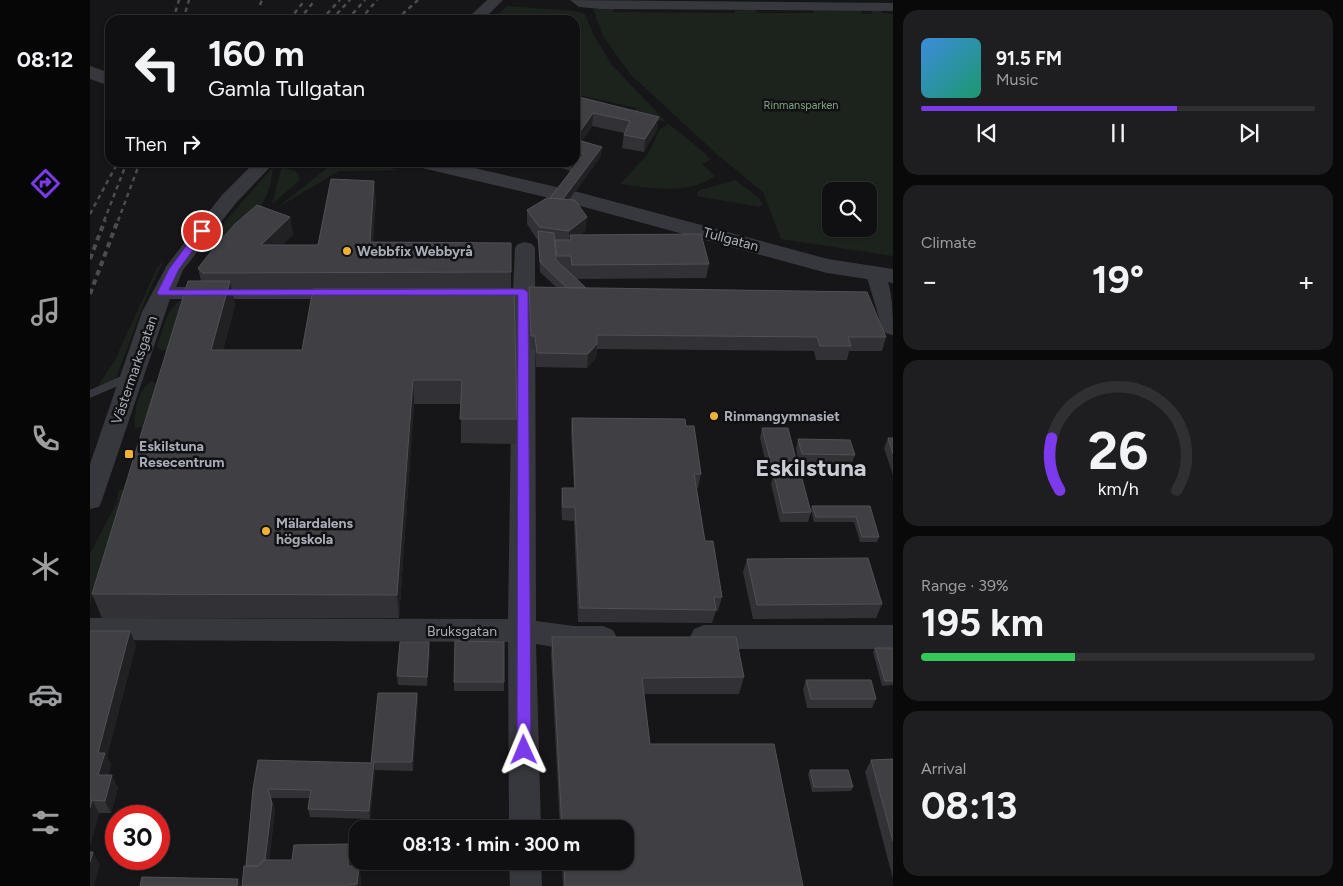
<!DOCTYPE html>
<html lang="en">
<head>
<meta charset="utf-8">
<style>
  :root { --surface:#101012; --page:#1e1e20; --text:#f1f3f6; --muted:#9c9d9f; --line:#303032; --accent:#7c3aed }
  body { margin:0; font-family:Figtree,sans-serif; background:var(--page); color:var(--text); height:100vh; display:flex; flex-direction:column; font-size:19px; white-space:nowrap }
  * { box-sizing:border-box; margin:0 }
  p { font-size:16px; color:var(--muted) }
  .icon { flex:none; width:28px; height:28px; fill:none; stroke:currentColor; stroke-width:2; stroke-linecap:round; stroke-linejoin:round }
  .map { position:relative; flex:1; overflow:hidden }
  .side { display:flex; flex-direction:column; gap:10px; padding:10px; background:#09090a; width:450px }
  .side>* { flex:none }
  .hud { position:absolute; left:15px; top:15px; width:475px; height:152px; border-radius:15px; box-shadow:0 1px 4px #0004,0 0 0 1px var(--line); background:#101012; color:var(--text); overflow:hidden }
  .buttons { position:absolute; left:732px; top:182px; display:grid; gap:10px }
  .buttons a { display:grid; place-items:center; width:55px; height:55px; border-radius:10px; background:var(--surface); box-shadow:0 1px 4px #0004,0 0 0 1px var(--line); font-size:25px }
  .speed { position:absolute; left:15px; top:805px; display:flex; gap:10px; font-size:25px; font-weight:700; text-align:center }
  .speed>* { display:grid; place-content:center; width:65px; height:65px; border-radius:50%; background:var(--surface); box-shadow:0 1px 4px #0004,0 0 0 1px var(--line); line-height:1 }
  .speed .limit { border:8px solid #d22; background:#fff; color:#111 }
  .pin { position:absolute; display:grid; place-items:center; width:42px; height:42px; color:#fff; margin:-21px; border:2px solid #fff; border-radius:50%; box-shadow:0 1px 5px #0007 }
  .me { position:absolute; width:55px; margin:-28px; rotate:359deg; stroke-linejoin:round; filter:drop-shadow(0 0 4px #0008) }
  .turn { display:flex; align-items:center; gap:18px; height:105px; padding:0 20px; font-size:22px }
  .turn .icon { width:65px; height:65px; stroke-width:2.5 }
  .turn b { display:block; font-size:35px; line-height:42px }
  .then { display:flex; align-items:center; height:48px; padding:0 20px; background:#0003; gap:10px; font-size:19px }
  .big { font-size:38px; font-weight:700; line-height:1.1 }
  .side .card { flex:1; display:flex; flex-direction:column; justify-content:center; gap:8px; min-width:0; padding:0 18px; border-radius:15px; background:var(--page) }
  .side .dial { align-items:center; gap:0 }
  .dial svg { height:130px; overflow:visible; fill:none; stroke:var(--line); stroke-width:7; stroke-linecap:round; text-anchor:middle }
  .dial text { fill:var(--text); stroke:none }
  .song { display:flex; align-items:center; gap:15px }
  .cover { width:60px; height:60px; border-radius:8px; background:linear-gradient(135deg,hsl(210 70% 55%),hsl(160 70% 35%)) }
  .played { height:5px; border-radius:2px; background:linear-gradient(90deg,var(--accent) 65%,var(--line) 65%) }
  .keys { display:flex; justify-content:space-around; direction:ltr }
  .heat { display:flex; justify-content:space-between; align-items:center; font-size:28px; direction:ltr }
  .charge { height:8px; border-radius:4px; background:linear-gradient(90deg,#34c759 39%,var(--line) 0) }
  .trip { position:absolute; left:259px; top:820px; width:285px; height:50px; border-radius:15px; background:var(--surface); box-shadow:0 1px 4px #0004,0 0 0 1px var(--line); font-weight:700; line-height:50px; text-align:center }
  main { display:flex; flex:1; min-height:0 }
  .dock { display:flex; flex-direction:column; width:90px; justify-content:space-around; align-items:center; background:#060607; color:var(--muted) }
  .dock .icon { width:35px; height:35px }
  .dock .selected { color:var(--accent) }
  .dock b { font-size:22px; color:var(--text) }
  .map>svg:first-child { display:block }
</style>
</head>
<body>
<main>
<nav class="dock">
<b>08:12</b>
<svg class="icon selected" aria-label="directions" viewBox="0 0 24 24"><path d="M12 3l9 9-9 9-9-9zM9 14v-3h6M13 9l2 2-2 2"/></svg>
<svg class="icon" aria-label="music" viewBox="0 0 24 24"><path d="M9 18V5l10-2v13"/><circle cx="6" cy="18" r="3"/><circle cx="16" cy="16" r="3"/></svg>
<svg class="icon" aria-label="phone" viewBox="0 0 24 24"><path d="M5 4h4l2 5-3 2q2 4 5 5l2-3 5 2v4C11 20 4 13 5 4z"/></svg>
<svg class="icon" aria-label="climate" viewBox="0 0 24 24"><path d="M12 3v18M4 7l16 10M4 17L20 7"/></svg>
<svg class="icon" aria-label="car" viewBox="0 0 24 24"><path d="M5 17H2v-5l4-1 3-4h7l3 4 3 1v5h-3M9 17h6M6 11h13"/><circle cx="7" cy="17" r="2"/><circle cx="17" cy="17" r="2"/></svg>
<svg class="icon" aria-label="filters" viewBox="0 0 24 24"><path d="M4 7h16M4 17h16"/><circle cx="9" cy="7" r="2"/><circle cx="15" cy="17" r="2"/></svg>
</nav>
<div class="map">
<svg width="803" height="886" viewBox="0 0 803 886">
  <rect width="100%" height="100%" fill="#161618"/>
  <path fill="#1c231d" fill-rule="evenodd" d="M418 6 484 11 495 14 504 36 522 65 576 122 543 113 546 108 485 94V20H401Z
    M503 9H523L524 12 645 13V9L665 10 667 13H724L723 10H770L772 14H782L781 10H790L792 13 803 14V256L691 239 673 192 629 156 541 75 513 36ZM741 191H779V229H741Z
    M579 124 616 154 620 160 612 164 625 176C601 195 558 188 530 184L558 154 570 129Z
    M244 162 277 163 310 170 249 171 187 208Z
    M183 167C179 215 148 235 108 255L111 249Z
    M192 167 205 171 209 176V181L182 204Z
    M645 180 668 197 673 205 669 207 607 196V192L611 190Z
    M74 260 56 298 26 378 8 386 25 360 67 268Z
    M91 300 78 350H71L67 347C73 330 76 309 91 300Z
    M62 381 67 385 54 427 45 428C44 412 47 390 62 381Z
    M29 490H36L0 605V554L26 504Z"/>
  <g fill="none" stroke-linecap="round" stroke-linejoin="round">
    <path fill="#37383d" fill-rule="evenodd" d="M40 372 45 376 44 379 0 398V390Z"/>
    <path fill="#37383d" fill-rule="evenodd" d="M397 0H413L393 20H376Z
      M480 0 803 3V11L511 9 489 7Z
      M165 162H185L146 203 93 270 86 287H256L263 288 266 293 263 298 256 299H80L12 500 9 507 0 509V464L52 312 77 265 132 195Z
      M435 242 442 244 445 248 446 621 484 626H513L523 630 527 638 523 646C499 655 471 648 446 644L451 829H419L418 642 0 640V618L418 619 423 292 425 248 428 244Z
      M786 268 793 270C803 289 803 313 803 335L795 333 792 328 776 274 779 270Z
      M614 625H803V649H614L604 645 600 637 604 629Z
      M419 861H451L452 886H420Z"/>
    <path fill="#37383d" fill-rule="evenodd" d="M0 66 20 73V86L0 79Z
      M321 162H359L488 192 738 259 803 269V283L737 273 472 201 324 166Z"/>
    <path stroke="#4a4c52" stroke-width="2.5" stroke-dasharray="4.5 4" stroke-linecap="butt" d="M170 5 172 0
      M83 20 89 0
      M93 20 99 0
      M199 20 215 0
      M209 20 225 0
      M231 20 250 0
      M241 20 260 0
      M257 20 275 0
      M270 20 287 0
      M306 20 328 0
      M0 214 28 162
      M14 221 37 162
      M28 221 50 162"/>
    <path stroke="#4a4c52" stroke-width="4" stroke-dasharray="5.5 4.5" stroke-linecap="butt" d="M0 259 15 220
      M0 294 28 220"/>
  </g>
  <path fill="#323236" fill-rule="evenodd" d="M485 96 569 117 567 130 554 152 532 148 534 133 502 126 492 141 511 156 479 200 496 230 490 235 619 264 616 278 487 279 496 288 796 337 792 351H759L757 360H726L724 351 507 349 506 358 497 368 446 367 445 350H440L438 301 439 287H466L450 272 448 241 437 224V210L460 198 481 171 450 162H485Z
    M286 198 283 242 421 272V289L427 419 426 444 371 443V404H324L309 618H12L2 594 111 281 108 268 200 217 203 235 192 245H228ZM142 290H223L212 350H133L145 305Z
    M482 418 596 426 611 474 608 488H607L615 541 632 597 628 611H626L622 623 488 622 484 521 472 520 471 502 472 488H484L481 432Z
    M672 428 708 467 706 475 721 512 718 522H690L681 484 683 477H679L670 438Z
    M798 438H803V475L794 448Z
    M708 439 765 455 761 465 709 464 706 449Z
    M722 506H780L789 537 787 542H770L764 522H724L721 510Z
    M657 559 792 604 786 618 663 619 653 572Z
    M0 631H40L46 645 17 756 21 765 18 775 28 788 21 813H9L0 845Z
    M462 637 654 677 649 694H554L560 744 713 886H473L472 861H535V829H470L461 654Z
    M339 642 340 652 337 686 308 685 307 676Z
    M414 642V691H364V682Z
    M785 648H803V685L792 686 783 652Z
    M716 680 786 699 782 708H717L713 689Z
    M327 693 328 702 323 771 285 770 280 819 220 817 218 809 219 798H181L185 811 179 860H202L259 844 262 856 261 866 271 878V886H152L156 866 163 789 281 763Z
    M803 759V879L775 772 781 760Z
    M720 770 763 787 761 791 722 792 718 774Z"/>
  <path fill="#212124" d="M503 113 502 126 485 151V139Z
    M569 117 567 130 554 152 555 139Z
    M488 147 487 161 482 171V162H485V153Z
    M512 147 511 156 469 213 470 203Z
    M284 181 286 198 281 260 280 242Z
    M200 217 203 235 174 263 171 245Z
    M497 217 496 230 480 243V235V244H479V231Z
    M140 281 145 305 127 374 121 350Z
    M507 344 506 358 497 368 498 354Z
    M323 380 324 404 309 618 307 595Z
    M40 631 46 645 17 756 21 765 15 788 8 775V753Z
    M339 642 340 652 337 686V677Z
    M327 693 328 702 323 771 322 762Z
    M284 762 285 770 280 819 279 811Z
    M22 775 28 788 21 813 15 801Z
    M2 800 9 813 0 845V808Z
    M182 803 185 811 177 872 172 878Z
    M259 844 262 856 260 878 258 866Z
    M3 852 10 864 4 886H0V862Z
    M269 866 271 878V886H268L267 884Z
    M148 879 151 886H147Z"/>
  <path fill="#3f3f44" stroke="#4f5156" d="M485 96 569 117 555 139 534 135 540 121 503 113 485 139Z
    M488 140 512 147 473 199 460 198 494 154 488 152V147L485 146V144Z
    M485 146 488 147 485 153Z
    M241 179 284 181 280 242 421 243V272L113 273 108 268 123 249 145 224 167 205 200 217 171 245H228Z
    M457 198 485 200 497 217 479 231 449 227 437 210Z
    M448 231 464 233 466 260 496 288H477L450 262Z
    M611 234 619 264 482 265 481 256H467L465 240H481L480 235Z
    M98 281H140L121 350H212L223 289H424L427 419H370L372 380H323L307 595 2 594Z
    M439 287 777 292 796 337H758L761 346H730L727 337 507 335V344L498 354 447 353 445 336H441Z
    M482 418 595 419 596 426H604L611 474H604L615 541H623L632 597H624L626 610 490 608 485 507H473L472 488H485Z
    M672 428H698L708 467H682Z
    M798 438H803V454Z
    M708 439 760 440 765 455 712 454Z
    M684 475H711L721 512 693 513Z
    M722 506H780L789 537H772L766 517H726Z
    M778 558 792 604 667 605 657 559Z
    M0 631H40L8 753H15L8 775H22L15 801 2 800 0 808Z
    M462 637H646L654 677 552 678 560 744H684L713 886H475L474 861H535V829H472Z
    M365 641 414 642V682H364Z
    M310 642H339L337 677 307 676Z
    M785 648H803V681H795Z
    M716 680H781L786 699H721Z
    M288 693H327L322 762H284L279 811 218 809 221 790 178 789 182 803 175 860H173L168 866H156L163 789 168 760 281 763Z
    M803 759V841L781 760Z
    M720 770H758L763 787H724Z
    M259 844 258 866H269L267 884 256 885V886H152L154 866H168L173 860H202L204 845Z
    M0 852H3L0 862Z
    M52 877 148 879 147 886H50Z"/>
  <path fill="#7c3aed" stroke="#51269a" d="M112 228 117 231 89 269 79 290 433 289 438 292 441 750 439 754 434 756 429 754 427 750 428 295H69L67 293 79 269 109 229Z"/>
  <g fill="#f2b134" stroke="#111113" stroke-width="2">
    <circle cx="257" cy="251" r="5"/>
    <circle cx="624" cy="416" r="5"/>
    <rect x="34" y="449" width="10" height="10" rx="2.5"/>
    <circle cx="176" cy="531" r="5"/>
  </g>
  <g text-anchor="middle" stroke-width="5" stroke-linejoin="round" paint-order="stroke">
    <g font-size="11" fill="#7fa381" stroke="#111113">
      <text x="711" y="109">Rinmansparken</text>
    </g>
    <g font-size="14" fill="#a8adb8" stroke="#111113">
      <text transform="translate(641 239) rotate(15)" y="5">Tullgatan</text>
      <text transform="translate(44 370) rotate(-71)" y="5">Västermarksgatan</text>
      <text x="372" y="636">Bruksgatan</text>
    </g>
    <g font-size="14" font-weight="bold" fill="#a8adb8" stroke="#111113" text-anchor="start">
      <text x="267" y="256">Webbfix Webbyrå</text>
      <text x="634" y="421">Rinmangymnasiet</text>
      <text x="49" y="451">Eskilstuna<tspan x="49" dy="16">Resecentrum</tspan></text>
      <text x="186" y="528">Mälardalens<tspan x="186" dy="16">högskola</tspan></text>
    </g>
    <g font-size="24" font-weight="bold" fill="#c9ccd4" stroke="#111113">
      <text x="721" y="476">Eskilstuna</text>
    </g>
  </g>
</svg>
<div class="buttons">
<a><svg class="icon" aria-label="search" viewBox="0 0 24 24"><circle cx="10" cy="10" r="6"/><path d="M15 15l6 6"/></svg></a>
</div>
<div class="speed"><div class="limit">30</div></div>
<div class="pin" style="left:112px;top:231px;background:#d93025"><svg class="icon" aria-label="arrive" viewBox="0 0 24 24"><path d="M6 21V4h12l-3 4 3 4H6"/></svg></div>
<svg class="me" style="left:434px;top:750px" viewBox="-20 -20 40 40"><path d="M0-17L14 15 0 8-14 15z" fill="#7c3aed" stroke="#fff" stroke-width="4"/></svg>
<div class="trip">08:13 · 1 min · 300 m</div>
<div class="hud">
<div class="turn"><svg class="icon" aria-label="left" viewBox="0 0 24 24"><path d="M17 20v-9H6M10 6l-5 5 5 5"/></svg><div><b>160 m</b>Gamla Tullgatan</div></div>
<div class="then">Then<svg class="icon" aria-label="right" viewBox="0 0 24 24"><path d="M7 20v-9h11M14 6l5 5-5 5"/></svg></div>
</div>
</div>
<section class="side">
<div class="card">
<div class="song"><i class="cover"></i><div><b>91.5 FM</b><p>Music</p></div></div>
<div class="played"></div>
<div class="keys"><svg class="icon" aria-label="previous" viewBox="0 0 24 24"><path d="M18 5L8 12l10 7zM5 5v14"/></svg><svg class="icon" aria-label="pause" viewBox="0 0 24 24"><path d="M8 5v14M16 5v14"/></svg><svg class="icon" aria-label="next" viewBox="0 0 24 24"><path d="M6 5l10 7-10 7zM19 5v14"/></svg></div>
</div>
<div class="card"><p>Climate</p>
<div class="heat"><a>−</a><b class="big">19°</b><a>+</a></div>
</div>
<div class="card dial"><svg viewBox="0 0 100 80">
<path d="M14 69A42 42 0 1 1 86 69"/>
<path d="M14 69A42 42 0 0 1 9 37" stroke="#7c3aed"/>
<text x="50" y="56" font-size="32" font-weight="700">26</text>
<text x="50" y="72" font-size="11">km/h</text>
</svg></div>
<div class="card"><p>Range · 39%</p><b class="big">195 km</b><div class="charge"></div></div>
<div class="card"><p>Arrival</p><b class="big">08:13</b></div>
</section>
</main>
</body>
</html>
